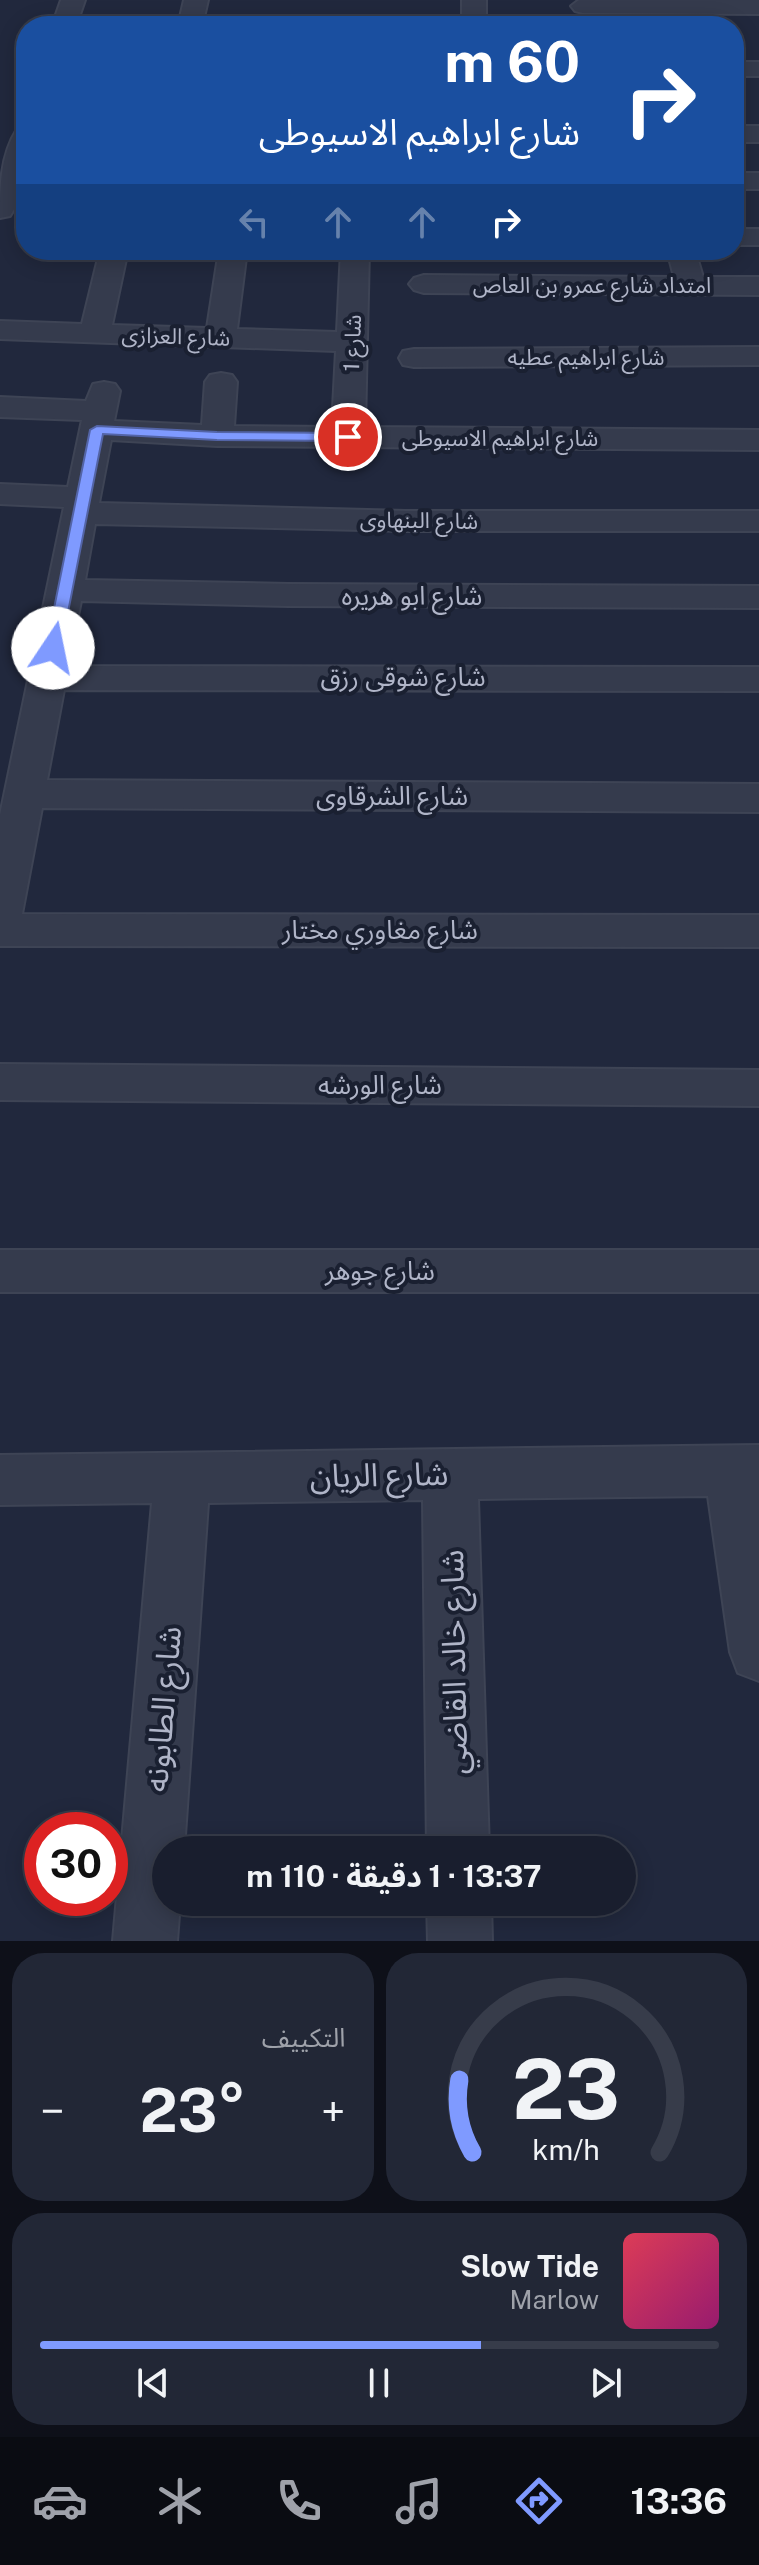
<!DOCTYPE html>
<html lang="ar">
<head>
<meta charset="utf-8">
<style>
  :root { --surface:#191e2e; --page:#222736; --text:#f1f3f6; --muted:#9fa2aa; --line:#373c4a; --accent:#7f9aff }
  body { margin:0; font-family:"Public Sans","Noto Sans Arabic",sans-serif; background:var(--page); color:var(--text); direction:rtl; height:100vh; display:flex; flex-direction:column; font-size:30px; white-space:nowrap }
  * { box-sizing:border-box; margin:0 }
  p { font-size:26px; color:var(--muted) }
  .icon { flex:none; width:44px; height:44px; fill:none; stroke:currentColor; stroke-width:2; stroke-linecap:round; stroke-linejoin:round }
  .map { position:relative; height:1941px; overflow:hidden; direction:ltr }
  .panel { display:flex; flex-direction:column; gap:12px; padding:12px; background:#0e1019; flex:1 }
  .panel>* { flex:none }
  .hud { position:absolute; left:16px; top:16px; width:728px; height:244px; border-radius:32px; box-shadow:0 4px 20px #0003,0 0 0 2px var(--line); direction:rtl; background:#1a4fa0; color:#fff; overflow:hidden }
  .speed { position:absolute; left:24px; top:1812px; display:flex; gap:16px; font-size:40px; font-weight:700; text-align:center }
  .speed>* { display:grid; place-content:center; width:104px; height:104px; border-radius:50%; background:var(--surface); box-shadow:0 4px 20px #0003,0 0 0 2px var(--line); line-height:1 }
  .speed .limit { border:12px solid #d22; background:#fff; color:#111 }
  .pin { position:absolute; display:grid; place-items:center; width:68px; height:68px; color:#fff; margin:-34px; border:4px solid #fff; border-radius:50%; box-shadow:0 2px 8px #0007 }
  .me { position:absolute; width:88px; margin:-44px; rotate:11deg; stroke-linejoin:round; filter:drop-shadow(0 0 6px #0008) }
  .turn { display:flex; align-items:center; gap:28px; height:168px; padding:0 32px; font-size:36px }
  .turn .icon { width:104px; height:104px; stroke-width:2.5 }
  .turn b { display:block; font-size:56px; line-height:68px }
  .lanes { display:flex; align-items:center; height:76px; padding:0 32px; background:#0003; justify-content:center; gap:40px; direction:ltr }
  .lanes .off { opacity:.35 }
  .big { font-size:60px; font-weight:700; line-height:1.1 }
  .panel .tile { flex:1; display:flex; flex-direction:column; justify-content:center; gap:12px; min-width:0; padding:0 28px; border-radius:32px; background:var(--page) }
  .panel .dial { align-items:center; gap:0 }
  .dial svg { height:208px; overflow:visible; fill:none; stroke:var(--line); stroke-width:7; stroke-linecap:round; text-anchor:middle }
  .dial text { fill:var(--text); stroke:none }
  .song { display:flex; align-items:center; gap:24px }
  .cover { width:96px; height:96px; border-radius:12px; background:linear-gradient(135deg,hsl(350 70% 55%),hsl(320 70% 35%)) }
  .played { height:8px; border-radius:4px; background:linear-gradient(90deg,var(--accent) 65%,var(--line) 65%) }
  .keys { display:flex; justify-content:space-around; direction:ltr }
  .heat { display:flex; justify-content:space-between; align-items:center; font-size:44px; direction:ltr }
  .panel .tiles { flex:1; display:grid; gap:12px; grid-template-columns:1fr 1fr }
  .tile:last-child { grid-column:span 2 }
  .trip { position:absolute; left:152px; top:1836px; width:484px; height:80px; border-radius:40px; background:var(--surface); box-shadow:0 4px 20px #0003,0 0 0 2px var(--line); font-weight:700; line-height:80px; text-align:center; direction:rtl }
  .dock { display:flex; height:128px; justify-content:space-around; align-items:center; background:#0a0c12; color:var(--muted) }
  .dock .icon { width:56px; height:56px }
  .dock .selected { color:var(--accent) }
  .dock b { font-size:36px; color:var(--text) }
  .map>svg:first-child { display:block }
</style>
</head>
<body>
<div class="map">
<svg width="759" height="1941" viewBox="0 0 759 1941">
  <rect width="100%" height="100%" fill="#21283d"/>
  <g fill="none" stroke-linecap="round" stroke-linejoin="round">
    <g stroke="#3e4455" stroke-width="4">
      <path id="minor" d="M61 0H85L76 26H52Z
        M184 0H208L202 26H178Z
        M462 0H486V26H462Z
        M759 0V14L583 13 575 11 571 6 579 0Z
        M734 62H759V76H734Z
        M734 126H759V142H734Z
        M26 127C26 157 28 190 10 216L0 218C0 188 0 156 17 129Z
        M734 173H759V189H734Z
        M734 229H759V245H734Z
        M100 250H128L112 325 207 328 219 250H247L237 329 337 332 341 250H369L365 427 759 430V450L217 446 111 440 99 503 406 511H759V531H406L95 524 85 580 289 584 759 586V608L289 606 81 601 68 666 759 667V691L64 690 47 780 759 784V812L42 808 22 914 759 915V947L0 946V815L64 507 0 504V484L68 487 82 420 0 417V397L86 401 93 384 104 382 115 384 120 391 114 421 202 425 205 382 210 375 221 373 232 375 237 382 234 426 332 427 336 351 0 339V321L82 324Z
        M667 250H695L703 277H759V295L424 293 414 290 409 284 414 278 424 275 674 277Z
        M759 347V365L414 367 403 365 399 358 403 351 414 349Z
        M0 1064 759 1070V1106L0 1100Z
        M0 1250H759V1292H0Z
        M759 1445V1681L738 1673 730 1652 708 1496 478 1499 489 1850H427L423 1500 208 1503 184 1850H166V1902H180L177 1941H113L152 1503 0 1505V1455Z
        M427 1902H491L492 1941H428Z"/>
    </g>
    <use href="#minor" fill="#353b4d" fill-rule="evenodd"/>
  </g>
  <path fill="#7f9aff" stroke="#5364a6" stroke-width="2" d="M97 426 217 432 348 433 354 437 348 441 217 440 103 434 61 648 53 653 46 648 90 430Z"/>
  <g text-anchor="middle" stroke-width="8" stroke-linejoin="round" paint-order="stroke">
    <g font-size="22" fill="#b0b5c8" stroke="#1a2031">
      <text x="592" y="293">امتداد شارع عمرو بن العاص</text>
      <text transform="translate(176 336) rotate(2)" y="8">شارع العزازى</text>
      <text transform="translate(352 343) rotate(-88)" y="8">شارع 1</text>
      <text x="586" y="365">شارع ابراهيم عطيه</text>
      <text x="500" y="446">شارع ابراهيم الاسيوطى</text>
      <text transform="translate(419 520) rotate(1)" y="8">شارع البنهاوى</text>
    </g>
    <g font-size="26" fill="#b0b5c8" stroke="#1a2031">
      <text x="412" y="605">شارع ابو هريره</text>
      <text x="403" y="686">شارع شوقى رزق</text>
      <text x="392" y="805">شارع الشرقاوى</text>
      <text x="380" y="939">شارع مغاوري مختار</text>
      <text x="380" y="1094">شارع الورشه</text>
      <text x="380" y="1280">شارع جوهر</text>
    </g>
    <g font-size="32" fill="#b0b5c8" stroke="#1a2031">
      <text transform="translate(379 1475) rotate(-1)" y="11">شارع الريان</text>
      <text transform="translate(454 1662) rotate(-91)" y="11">شارع خالد القاضي</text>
      <text transform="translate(163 1709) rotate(-85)" y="11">شارع الطابونه</text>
    </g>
  </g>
</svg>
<div class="speed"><div class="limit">30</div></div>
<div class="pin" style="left:348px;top:437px;background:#d93025"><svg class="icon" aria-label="arrive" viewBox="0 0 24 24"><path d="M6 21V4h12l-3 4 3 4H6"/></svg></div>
<svg class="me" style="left:53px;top:648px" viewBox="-20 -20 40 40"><circle r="19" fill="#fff"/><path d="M0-13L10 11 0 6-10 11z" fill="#7f9aff"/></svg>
<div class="trip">13:37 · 1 دقيقة · 110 m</div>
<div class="hud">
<div class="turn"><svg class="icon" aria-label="right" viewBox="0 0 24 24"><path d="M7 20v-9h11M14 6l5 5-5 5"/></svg><div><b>60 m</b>شارع ابراهيم الاسيوطى</div></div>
<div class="lanes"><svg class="icon off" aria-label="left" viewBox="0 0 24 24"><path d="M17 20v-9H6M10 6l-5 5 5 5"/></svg><svg class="icon off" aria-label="ahead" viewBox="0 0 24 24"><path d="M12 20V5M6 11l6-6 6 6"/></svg><svg class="icon off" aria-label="ahead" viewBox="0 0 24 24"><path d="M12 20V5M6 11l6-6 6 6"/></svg><svg class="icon" aria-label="right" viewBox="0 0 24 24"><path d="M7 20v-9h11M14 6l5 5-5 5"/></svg></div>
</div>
</div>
<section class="panel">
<div class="tiles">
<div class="tile dial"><svg viewBox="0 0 100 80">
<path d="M14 69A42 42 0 1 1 86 69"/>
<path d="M14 69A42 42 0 0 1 9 41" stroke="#7f9aff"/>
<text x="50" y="56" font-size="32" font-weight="700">23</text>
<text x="50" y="72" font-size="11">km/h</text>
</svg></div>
<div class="tile"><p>التكييف</p>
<div class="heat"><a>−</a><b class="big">23°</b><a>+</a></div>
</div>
<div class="tile">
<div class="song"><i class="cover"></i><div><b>Slow Tide</b><p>Marlow</p></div></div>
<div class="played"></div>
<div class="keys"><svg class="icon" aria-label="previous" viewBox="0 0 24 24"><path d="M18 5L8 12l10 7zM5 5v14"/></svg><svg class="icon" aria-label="pause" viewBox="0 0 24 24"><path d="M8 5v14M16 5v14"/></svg><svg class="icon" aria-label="next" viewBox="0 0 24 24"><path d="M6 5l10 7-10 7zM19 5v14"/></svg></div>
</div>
</div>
</section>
<nav class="dock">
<b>13:36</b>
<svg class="icon selected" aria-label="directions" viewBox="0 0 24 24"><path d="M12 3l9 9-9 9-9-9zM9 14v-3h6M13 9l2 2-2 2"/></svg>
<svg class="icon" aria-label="music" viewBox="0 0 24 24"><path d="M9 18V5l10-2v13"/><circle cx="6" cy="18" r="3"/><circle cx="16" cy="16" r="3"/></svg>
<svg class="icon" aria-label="phone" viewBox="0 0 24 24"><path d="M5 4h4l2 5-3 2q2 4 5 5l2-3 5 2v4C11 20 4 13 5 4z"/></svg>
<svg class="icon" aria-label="climate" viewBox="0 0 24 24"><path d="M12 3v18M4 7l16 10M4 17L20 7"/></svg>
<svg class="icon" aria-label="car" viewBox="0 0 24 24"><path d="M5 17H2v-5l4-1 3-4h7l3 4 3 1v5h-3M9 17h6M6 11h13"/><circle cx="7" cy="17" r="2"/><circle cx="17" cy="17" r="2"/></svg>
</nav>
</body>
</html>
